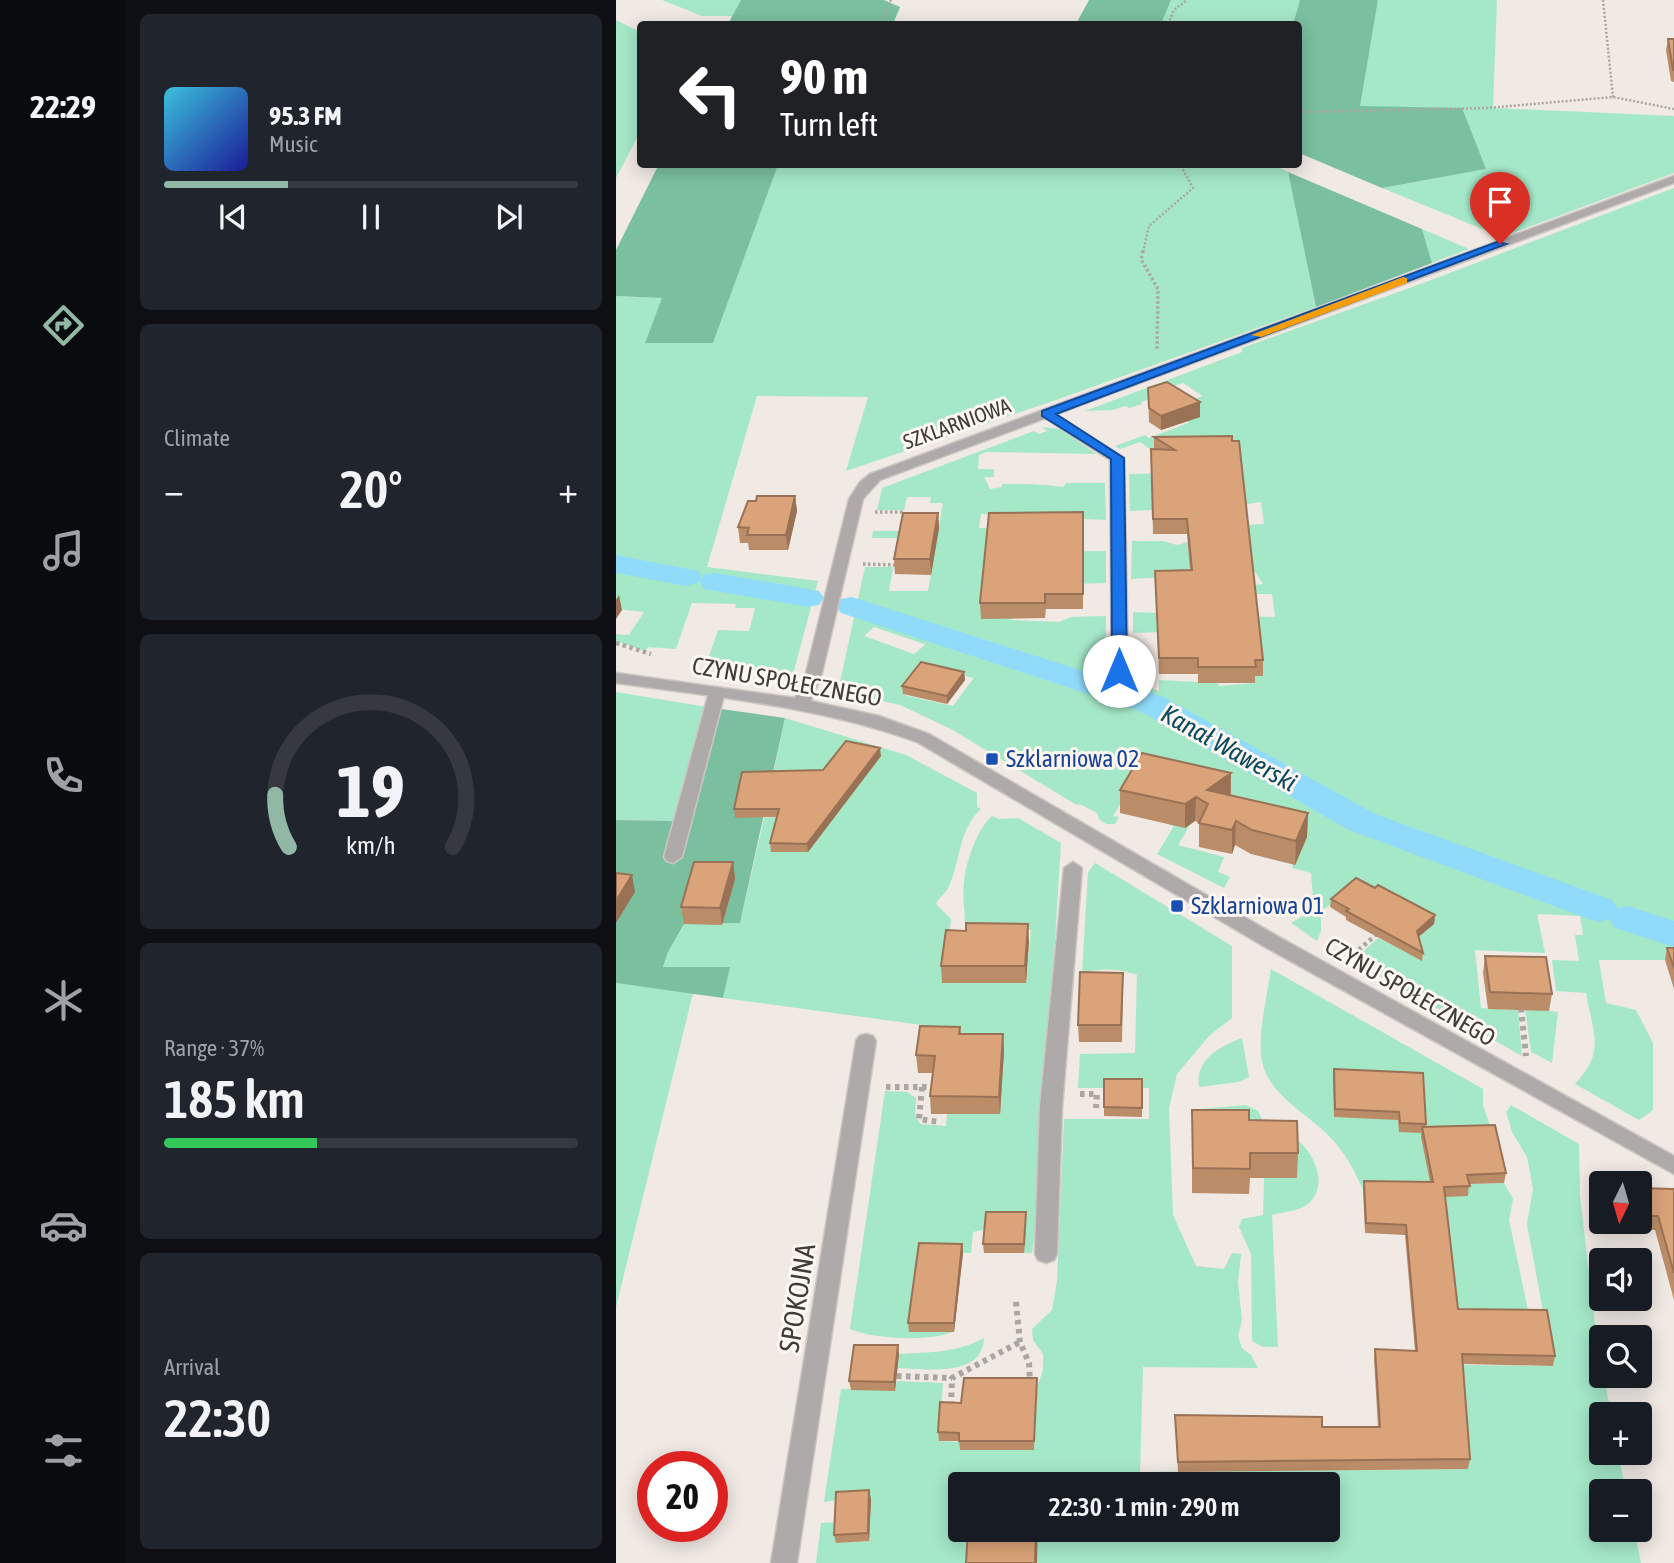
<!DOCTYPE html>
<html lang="en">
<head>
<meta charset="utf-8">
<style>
  :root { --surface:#171b24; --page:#20242c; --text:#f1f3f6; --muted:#9ea1a6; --line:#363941; --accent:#90b8a5 }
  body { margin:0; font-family:"Asap Condensed",sans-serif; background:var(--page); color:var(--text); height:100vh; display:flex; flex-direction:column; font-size:26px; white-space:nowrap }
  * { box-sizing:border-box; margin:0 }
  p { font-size:23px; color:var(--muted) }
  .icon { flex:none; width:38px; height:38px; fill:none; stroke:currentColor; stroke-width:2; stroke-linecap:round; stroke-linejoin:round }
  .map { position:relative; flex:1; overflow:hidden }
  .panel { display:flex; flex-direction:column; gap:14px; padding:14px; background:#0d0f14; width:490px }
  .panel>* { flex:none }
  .hud { position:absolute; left:21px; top:21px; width:665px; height:147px; border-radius:7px; box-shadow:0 4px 18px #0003; background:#202124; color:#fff; overflow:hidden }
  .needle { width:46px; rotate:185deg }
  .fabs { position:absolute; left:973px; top:1171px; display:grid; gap:14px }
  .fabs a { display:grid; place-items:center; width:63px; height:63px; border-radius:7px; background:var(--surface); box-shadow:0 4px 18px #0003; font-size:35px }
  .speed { position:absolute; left:21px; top:1451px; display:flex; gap:14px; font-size:35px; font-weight:700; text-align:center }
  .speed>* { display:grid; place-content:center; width:91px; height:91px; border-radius:50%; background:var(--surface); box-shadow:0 4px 18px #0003; line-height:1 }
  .speed .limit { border:10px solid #d22; background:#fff; color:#111 }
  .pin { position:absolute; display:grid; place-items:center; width:60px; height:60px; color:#fff; margin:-72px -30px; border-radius:50% 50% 50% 0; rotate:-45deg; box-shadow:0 0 7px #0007 }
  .pin .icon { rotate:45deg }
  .me { position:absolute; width:77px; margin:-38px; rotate:0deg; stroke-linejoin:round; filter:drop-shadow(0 0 5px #0008) }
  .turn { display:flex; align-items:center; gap:24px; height:147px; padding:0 28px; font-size:32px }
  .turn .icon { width:91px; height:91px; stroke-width:2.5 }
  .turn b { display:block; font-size:49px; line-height:60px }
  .big { font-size:52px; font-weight:600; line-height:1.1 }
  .panel .widget { flex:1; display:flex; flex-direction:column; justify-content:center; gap:10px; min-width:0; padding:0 24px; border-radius:10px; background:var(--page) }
  .panel .dial { align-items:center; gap:0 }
  .dial svg { height:182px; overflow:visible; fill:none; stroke:var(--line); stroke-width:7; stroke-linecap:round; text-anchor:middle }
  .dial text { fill:var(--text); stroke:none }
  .song { display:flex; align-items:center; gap:21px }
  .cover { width:84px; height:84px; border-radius:10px; background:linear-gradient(135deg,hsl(190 70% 55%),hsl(240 70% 35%)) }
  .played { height:7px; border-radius:4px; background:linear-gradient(90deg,var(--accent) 30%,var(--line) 30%) }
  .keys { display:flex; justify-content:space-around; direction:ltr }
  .heat { display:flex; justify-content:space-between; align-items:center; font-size:38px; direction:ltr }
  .charge { height:10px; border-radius:5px; background:linear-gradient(90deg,#34c759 37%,var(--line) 0) }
  .trip { position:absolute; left:332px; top:1472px; width:392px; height:70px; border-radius:7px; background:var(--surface); box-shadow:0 4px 18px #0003; font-weight:600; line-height:70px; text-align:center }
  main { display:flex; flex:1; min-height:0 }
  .tabs { display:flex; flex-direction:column; width:126px; justify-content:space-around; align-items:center; background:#090b0e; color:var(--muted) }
  .tabs .icon { width:49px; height:49px }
  .tabs .on { color:var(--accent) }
  .tabs b { font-size:32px; color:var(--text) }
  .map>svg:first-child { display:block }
</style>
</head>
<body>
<main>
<nav class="tabs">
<b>22:29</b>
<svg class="icon on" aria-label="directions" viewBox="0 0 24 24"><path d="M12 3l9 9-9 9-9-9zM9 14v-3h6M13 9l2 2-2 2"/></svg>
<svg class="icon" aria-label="music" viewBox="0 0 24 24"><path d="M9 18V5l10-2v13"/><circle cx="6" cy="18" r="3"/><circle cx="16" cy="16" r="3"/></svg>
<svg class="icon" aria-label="phone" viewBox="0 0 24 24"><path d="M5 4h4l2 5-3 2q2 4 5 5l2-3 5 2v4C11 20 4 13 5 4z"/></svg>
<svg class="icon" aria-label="climate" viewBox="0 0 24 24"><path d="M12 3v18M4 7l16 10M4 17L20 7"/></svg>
<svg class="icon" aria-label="car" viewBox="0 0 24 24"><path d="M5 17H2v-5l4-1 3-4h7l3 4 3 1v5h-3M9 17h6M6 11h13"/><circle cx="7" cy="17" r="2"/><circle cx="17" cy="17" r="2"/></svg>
<svg class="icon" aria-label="filters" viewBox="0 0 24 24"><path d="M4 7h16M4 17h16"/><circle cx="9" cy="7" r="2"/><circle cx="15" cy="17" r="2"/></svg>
</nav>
<section class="panel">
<div class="widget">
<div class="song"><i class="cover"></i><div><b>95.3 FM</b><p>Music</p></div></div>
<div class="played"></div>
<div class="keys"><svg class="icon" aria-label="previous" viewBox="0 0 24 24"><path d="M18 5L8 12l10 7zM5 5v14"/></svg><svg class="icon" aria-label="pause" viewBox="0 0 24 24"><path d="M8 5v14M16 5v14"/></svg><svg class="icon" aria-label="next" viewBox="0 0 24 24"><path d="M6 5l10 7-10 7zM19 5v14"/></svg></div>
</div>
<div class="widget"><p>Climate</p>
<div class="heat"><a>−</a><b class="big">20°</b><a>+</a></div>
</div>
<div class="widget dial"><svg viewBox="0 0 100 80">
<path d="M14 69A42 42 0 1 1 86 69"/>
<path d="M14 69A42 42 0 0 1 8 46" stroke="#90b8a5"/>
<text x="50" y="56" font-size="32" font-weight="700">19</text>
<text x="50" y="72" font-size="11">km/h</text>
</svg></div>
<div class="widget"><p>Range · 37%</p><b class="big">185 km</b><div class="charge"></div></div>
<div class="widget"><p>Arrival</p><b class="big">22:30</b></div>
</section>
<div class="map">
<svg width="1058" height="1563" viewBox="0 0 1058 1563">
  <rect width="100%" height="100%" fill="#f0e9e4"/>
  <path fill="#a5e8c8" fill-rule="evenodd" d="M46 0H125L117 16H86Z
    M555 0H684L677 24H545Z
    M762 0H881L877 108 1058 116V173L886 237 766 188 870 169 743 106Z
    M0 20 24 32V132L0 178Z
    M656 164 672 172 700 307 440 400 230 471 252 397 141 396 91 567 202 581 176 678 89 668 102 630 133 631 139 608H119L120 604 76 603 60 649 32 647 29 651 0 641V634L13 635 28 612 0 609V296L47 298 29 343H97L162 165Z
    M1058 188V960H983L990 1003 1020 1010 1037 1043V1110L1023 1120 959 1084C990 1051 977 1034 970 993L940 991 936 960 963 961 959 935H967L964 916 921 914 929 953 859 950 865 1008 896 1010 902 1008 906 1056 737 961 762 938 786 950 817 924 740 887 705 911V931L701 941 675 923 690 914 694 898H697L695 873 676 868 690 837 577 820 562 845 608 857 602 872 614 877 608 888 541 854 558 826 552 824 569 795 517 783 497 816 503 817 499 824H490L483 819 481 813 466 805 459 804 335 729 284 705 222 691 249 567H277L273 591H312L321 538H256L257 531H322L327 503H314L315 497H291L288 510H261L266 488 418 431 423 434 431 431 426 427 444 429 480 454 371 452 363 455 362 469H378V477H368L374 489 386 487V484C408 484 425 484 447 487L450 483H489L490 520 365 514 363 528H373L413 552 490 551V583L457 584 394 620 443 622 455 617 490 616V662L479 668 543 691V680L602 683 603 686 639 683V676L647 675 645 651 549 632 517 633V612L659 617 656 594H638L637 585 647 584 639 572 515 579 516 541H547L561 545 631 525 648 524 645 502 619 506 514 511 513 474 568 473 556 448 534 449 524 442 504 449 499 446 529 435 533 438 572 423 570 402 587 396 567 383 541 392 535 399 525 402 526 404 513 408 509 406 497 410 469 411 626 352V348L810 282ZM258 627 308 644 309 645 298 654 248 636ZM308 666 357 678V679L337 706 288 695Z
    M806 229 853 249 816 263Z
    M0 692 91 707 59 821 0 820Z
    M169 718 290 755 361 793V807L365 809C342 830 345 860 333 886 330 894 323 896 320 904L335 919 327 983H410L415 930 378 927 349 933C350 916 346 899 348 882 350 862 361 829 376 816L383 819 402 818 445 843 422 1211 416 1253H408L410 1221 357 1232 355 1253 304 1252 336 1332C313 1342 257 1339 234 1329L269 1091 291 1092 300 1098 299 1115 304 1124 330 1126 331 1114 305 1037 306 1025 107 998 113 968H47L52 952 68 924 124 923 148 818 165 817 156 780Z
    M479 863 616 946V1018L593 1036 561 1074 553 1108 557 1215 580 1266 608 1269 616 1253 625 1254 622 1282 626 1320 622 1336 626 1348 635 1355 642 1368 527 1367 524 1472 852 1469 845 1365 937 1366 911 1224 917 1189 911 1157 896 1132 890 1112 895 1105 963 1144 964 1196 985 1376H988L995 1414H985V1452L1002 1453 1010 1491H985V1530H1018L1025 1563H421L422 1530H712V1484H345V1530H355L353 1563H200L205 1523 221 1522 220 1543 253 1541 222 1500 208 1502 225 1389 279 1390 281 1381 327 1383 323 1441 344 1442V1450H418L421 1387 427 1370V1354L417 1340 416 1329 436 1310 441 1281 448 1119H533V1088H462L464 1054 519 1053 521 975C502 968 485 968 466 973L472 872Z
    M655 969 867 1089V1105L877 1134 833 1196H852L850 1184 888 1183 897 1199 893 1220 914 1320H840L827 1193 747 1190C738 1170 729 1152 713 1136 689 1111 649 1094 645 1055 643 1027 651 997 655 969Z
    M0 983 77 993 0 1307Z
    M909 1008 942 1012 936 1063 915 1052Z
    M626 1038 633 1077 622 1082 583 1087C579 1059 603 1047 626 1038Z
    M630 1105 642 1111 649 1126C657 1128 667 1130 675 1135 696 1148 715 1183 692 1204 684 1211 667 1212 656 1215L662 1347H647L636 1341 635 1254 623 1227 626 1219 647 1215 648 1178H681L577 1113 585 1109Z
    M368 1338C367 1378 309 1369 282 1368L283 1354C315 1352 340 1353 368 1338Z"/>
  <path fill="#7ac09f" d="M125 0H268L284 7 277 24H112Z
    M473 0H555L545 24H460Z
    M684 0H762L744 106 846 108 870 169 766 188 683 153 682 24H677Z
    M43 164 162 165 97 343H29L46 298 0 296V250Z
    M672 172 806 229 816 263 700 307Z
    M91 707 169 718 124 923 68 924 52 952 47 967H114L107 998 0 983V820L59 821Z"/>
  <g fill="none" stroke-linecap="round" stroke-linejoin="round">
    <path fill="#91dbfa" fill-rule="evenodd" d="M0 555 82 571 86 577 82 583 71 586 0 573Z
      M99 573 192 589 203 591 208 598 203 605 192 607 88 589 84 582 88 575Z
      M236 597 548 697 759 814 996 900 1002 909 1012 906 1058 921V947L999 928 993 919 983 922 970 918 733 830 524 711 225 613 220 606 225 599Z"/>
    <g stroke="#cdc6c2" stroke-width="3">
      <path id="service" d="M431 409 508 458 512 671 510 674 504 676 496 671 494 460 426 416 424 413Z
        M101 687 109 692 66 857 57 863 51 861 48 857 93 692Z
        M457 862 466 868 446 1107 441 1254 438 1260 430 1263 422 1260 419 1254 424 1107 448 868Z"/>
    </g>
    <g stroke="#cdc6c2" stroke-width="3">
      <path id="minor" d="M1058 176V183L264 480 247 499 206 673 195 701 263 716 313 734 663 937 1058 1156V1174L649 947 301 742C204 707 102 697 0 683V673L179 698 190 673 233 499 244 482 254 474Z
        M250 1034 257 1036 260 1041 181 1563H155L240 1041 243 1036Z"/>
    </g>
    <path stroke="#aba6a2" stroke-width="2.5" stroke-dasharray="2 2" stroke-linecap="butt" d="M987 0 997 97
      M265 24 275 0
      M552 24 558 10 571 0
      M682 112 871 108 997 97 1058 109
      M527 252 533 226 577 188 564 164"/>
    <path stroke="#aba6a2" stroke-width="3.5" stroke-dasharray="2.5 2.5" stroke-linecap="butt" d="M527 251 525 259 542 289 541 351
      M259 512H289L288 519
      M247 564 281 565"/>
    <path stroke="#aba6a2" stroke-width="4.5" stroke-dasharray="3.5 3.5" stroke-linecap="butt" d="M0 643 35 654
      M732 959 761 934"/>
    <path stroke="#aba6a2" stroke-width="6" stroke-dasharray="4.5 4.5" stroke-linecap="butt" d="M905 1008 910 1056
      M270 1087H319
      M306 1087 303 1119 323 1122
      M464 1094H481L480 1108
      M400 1302 404 1342 413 1363 414 1382
      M281 1376 336 1378
      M335 1406 336 1378 404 1342"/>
    <use href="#service" fill="#afaaaa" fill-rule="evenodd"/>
    <use href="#minor" fill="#afaaaa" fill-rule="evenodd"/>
  </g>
  <path fill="#bb8c68" d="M1052 39H1058V82L1055 81 1050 50Z
    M532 388 584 402V417L545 430 533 422Z
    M616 436 647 660V676H639V683H582V674H543L539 571 574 570 571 534H537L535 449H538V437Z
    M179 496 181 511 172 550H133L132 543H124L122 527 140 501Z
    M467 512V609H430L429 618 365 619 364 603Z
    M322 513 323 528 315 575 279 574 278 559Z
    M348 672 349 680 331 704 287 694 286 686Z
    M265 756 192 852H155L154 843 161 817 119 818 118 809 207 770Z
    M615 773V795L692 813 691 837 679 865 635 854 619 845 616 854 583 847V823L579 821 569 828 504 813V790Z
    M117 862 119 879 106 925 68 924 65 907Z
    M759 888 819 915 818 924 802 937 807 953 806 961 730 920V917L714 907 715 899Z
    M350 931 413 941 410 983H326L325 966Z
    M1051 948H1058V989L1049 960Z
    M869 956 936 994 933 1011 872 1009 867 973Z
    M507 990 506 1042H463L462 1025Z
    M344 1027 345 1034 388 1051 384 1114H315L314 1096 317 1073H302L300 1055Z
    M718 1069 810 1124V1127L890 1173 888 1183 853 1184 852 1196 829 1197 842 1309 939 1356 937 1366 847 1364 854 1459 852 1469 562 1472 559 1415 706 1427H762L758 1359 759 1349 799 1351 789 1235 749 1233 747 1190 748 1181 814 1182 805 1137V1133L783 1132 782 1120 718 1117 717 1077Z
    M488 1079H526V1117L488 1116Z
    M576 1110 633 1120 682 1153 681 1178H634L633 1194 576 1193Z
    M1024 1188 1058 1189V1300L1039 1230H1029L1024 1212Z
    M410 1212 408 1253H368L367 1244Z
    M346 1244 347 1253 338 1332H293L292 1323Z
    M283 1354 279 1391 235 1390 233 1381Z
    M421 1378 418 1450H344L343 1441H323L322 1432 345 1403Z
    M255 1499 253 1541 220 1543 218 1535Z"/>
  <path fill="#997255" d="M584 402V417L545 430V416Z
    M179 496 181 511 172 550 170 535Z
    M322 513 323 528 315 575 314 559Z
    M3 595 6 610 0 619V600Z
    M348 672 349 680 331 704V696Z
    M264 748 265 756 192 852 191 844Z
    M615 773 614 797 591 790Z
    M580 797 579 821 569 828V804Z
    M692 813 691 837 679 865 680 841Z
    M620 821 619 845 616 854V830Z
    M117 862 119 879 106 925 104 908Z
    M16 875 19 892 0 923V901Z
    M819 915 818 924 800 939 801 931Z
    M412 924 413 941 410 983 409 966Z
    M387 1034 388 1051 384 1114 383 1097Z
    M410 1212V1221L408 1253V1244Z
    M346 1244 347 1253 338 1332V1323Z
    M282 1345 283 1354 279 1391 278 1382Z
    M253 1490 255 1499 253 1541 252 1533Z
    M420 1530H422L421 1563H419Z"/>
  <path fill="#daa379" stroke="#997255" stroke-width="2" d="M1052 39H1058V70H1057Z
    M551 382 584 402 545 416 533 408 532 388Z
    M616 436V441H623L647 660H639L640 667H582V658H543L539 571 576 570 571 519H537L535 449 559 450 538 437Z
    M141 496H179L170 535H131L133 528 122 527 132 501H140Z
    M467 512V594H429V603H364L373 513Z
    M287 513H322L314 559H278Z
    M305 662 348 672 331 696 286 686Z
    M230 741 264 748 191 844 154 843 163 809H118L126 772 207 770Z
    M526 753 615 773 591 790 692 813 680 841 636 830 620 821 616 830 583 823 592 804 580 797 569 804 504 790Z
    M78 862H117L104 908 65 907Z
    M0 873 16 875 0 901Z
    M740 878 759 888 762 885 819 915 801 931 807 953 730 911 733 909 715 899Z
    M350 923 412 924 409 966H325L330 930 350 931Z
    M1051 948H1058V968Z
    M869 956 930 957 936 994 874 992Z
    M464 972 507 973 505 1025H462Z
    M304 1026 344 1027 343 1034H387L383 1097 314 1096 319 1056 300 1055Z
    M718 1069 807 1073 810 1124 784 1123 783 1112 719 1109Z
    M488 1079H526V1108L488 1107Z
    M576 1110H633V1120L681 1121 682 1153H634V1169L577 1168Z
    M879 1125 890 1173 851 1175 854 1186 828 1187 842 1309 931 1310 939 1356 846 1354 854 1459 562 1462 559 1415 706 1417V1427H764L759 1349 801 1351 790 1225 750 1223 748 1181 817 1182 806 1127Z
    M1024 1188 1058 1189V1273L1042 1216H1032Z
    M370 1212H410L408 1244H367Z
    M303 1243 346 1244 338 1323H292Z
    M238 1345H282L278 1382 233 1381Z
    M348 1378H421L418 1441H343V1433L322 1432 324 1402 345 1403Z
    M253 1490 252 1533 218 1535 220 1492Z
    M352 1530H420L419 1563H350Z"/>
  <path fill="#1a73e8" stroke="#114b97" stroke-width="2" d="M881 242 890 244 440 414 508 458 511 671 509 674H498L496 671 495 459 426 416V411Z"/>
  <path fill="#f59e0b" d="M787 277 791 278V283L645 337 635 335Z"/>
  <g fill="#1a4fb4" stroke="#fef6f1" stroke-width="2.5">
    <rect x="369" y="752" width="14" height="14" rx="3.5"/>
    <rect x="554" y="899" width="14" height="14" rx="3.5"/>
  </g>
  <g text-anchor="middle" stroke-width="6" stroke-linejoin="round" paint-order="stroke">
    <g font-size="21" fill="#3f3c3a" stroke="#fef6f1">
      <text transform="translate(341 424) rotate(-20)" y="7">SZKLARNIOWA</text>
    </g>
    <g font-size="24" fill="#3f3c3a" stroke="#fef6f1">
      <text transform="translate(171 682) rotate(10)" y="8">CZYNU SPOŁECZNEGO</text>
      <text transform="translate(794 992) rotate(30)" y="8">CZYNU SPOŁECZNEGO</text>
    </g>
    <g font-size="24" fill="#164399" stroke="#fef6f1" text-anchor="start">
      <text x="390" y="767">Szklarniowa 02</text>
      <text x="575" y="914">Szklarniowa 01</text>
    </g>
    <g font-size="26" font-style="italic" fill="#0b4b60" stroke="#fef6f1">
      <text transform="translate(613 748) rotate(29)" y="9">Kanał Wawerski</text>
    </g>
    <g font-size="28" fill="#3f3c3a" stroke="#fef6f1">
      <text transform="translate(181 1298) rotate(-81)" y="10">SPOKOJNA</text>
    </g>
  </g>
</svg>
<div class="fabs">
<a><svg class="needle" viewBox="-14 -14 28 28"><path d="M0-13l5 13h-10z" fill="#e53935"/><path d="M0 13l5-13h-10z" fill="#9ea1a6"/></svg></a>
<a><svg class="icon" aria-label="sound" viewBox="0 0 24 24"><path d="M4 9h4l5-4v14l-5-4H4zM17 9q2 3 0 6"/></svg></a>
<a><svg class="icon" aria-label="search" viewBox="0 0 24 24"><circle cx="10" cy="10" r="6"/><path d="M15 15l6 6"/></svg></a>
<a>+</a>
<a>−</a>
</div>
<div class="speed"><div class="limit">20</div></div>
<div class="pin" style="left:884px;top:244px;background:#d93025"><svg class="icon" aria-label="arrive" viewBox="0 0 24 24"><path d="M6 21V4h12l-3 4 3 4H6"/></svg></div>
<svg class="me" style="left:503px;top:671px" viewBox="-20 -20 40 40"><circle r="19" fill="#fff"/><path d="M0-13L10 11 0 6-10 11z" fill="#1a73e8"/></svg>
<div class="trip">22:30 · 1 min · 290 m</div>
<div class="hud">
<div class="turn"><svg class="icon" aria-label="left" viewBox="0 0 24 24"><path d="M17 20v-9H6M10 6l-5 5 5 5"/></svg><div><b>90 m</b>Turn left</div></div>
</div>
</div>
</main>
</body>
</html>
